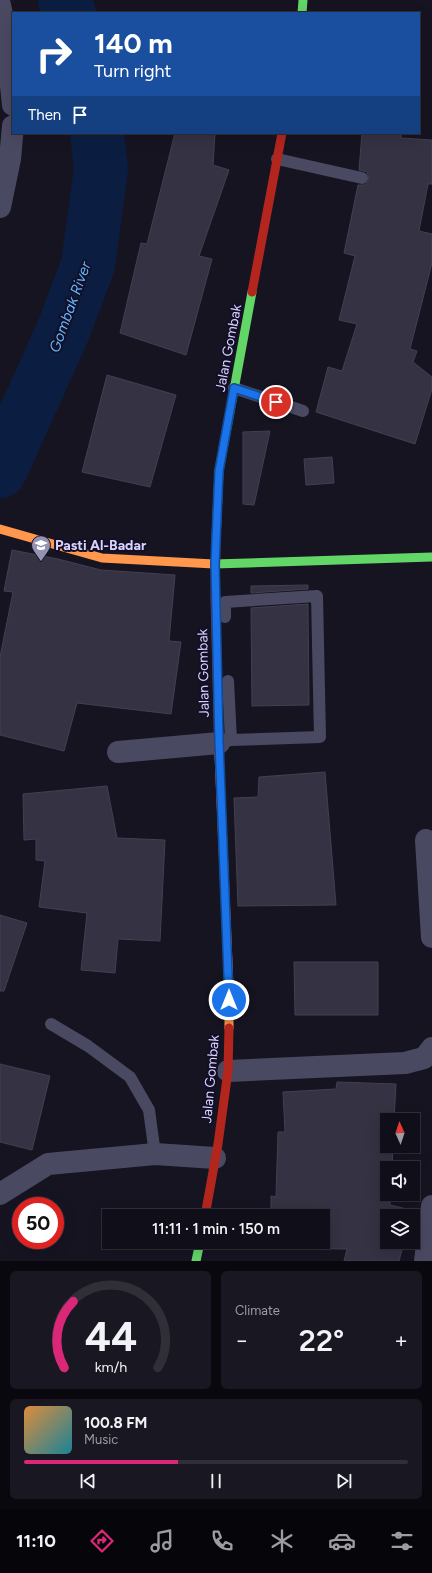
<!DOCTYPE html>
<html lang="en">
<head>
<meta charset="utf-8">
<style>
  :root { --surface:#100f19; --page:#191822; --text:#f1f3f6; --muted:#9c9ca2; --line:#302f38; --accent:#db2777 }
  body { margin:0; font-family:Figtree,sans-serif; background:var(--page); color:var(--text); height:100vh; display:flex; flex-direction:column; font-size:15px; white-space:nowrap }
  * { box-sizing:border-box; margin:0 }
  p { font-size:13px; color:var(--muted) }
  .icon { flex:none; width:22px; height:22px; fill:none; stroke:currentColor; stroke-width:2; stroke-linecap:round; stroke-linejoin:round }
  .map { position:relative; height:1261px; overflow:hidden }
  .details { display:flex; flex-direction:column; gap:10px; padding:10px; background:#09080e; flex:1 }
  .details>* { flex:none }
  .banner { position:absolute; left:12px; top:12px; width:408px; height:122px; border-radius:0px; box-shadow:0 4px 16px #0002,0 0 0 1px var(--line); background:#1a4fa0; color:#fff; overflow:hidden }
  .needle { width:26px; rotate:357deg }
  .buttons { position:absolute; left:380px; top:1113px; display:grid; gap:8px }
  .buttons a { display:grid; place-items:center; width:40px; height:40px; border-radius:0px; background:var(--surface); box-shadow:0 4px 16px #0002,0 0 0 1px var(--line); font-size:20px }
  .speed { position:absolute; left:12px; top:1197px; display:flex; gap:8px; font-size:20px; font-weight:700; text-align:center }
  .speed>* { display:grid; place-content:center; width:52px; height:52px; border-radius:50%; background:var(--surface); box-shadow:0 4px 16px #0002,0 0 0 1px var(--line); line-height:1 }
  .speed .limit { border:6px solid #d22; background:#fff; color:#111 }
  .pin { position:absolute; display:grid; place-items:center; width:34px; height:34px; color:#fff; margin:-17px; border:2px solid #fff; border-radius:50%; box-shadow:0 1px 4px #0007 }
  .me { position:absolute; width:44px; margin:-22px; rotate:0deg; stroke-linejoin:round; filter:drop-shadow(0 0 3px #0008) }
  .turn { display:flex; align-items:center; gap:14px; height:84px; padding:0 16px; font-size:18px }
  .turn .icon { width:52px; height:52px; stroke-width:2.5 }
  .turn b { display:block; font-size:28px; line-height:34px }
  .then { display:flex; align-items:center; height:38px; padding:0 16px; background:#0003; gap:8px; font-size:15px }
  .big { font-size:30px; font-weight:600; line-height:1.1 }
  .details .widget { flex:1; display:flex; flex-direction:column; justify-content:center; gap:6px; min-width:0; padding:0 14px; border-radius:6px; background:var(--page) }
  .details .dial { align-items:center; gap:0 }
  .dial svg { height:104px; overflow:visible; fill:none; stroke:var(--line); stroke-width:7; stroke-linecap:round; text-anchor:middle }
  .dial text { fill:var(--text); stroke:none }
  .song { display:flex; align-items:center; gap:12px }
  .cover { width:48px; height:48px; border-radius:6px; background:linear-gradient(135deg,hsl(30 70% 55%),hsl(190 70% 35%)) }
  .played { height:4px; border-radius:2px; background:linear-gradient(90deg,var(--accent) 40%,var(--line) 40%) }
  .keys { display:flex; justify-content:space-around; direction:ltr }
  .heat { display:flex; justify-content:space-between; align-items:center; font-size:22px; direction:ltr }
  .details .tiles { flex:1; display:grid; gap:10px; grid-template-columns:1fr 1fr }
  .widget:last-child { grid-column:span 2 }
  .trip { position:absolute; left:102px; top:1209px; width:228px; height:40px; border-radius:0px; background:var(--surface); box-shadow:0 4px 16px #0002,0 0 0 1px var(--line); font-weight:600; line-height:40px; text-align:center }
  .tab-bar { display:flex; height:64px; justify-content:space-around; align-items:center; background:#06060a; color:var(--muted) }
  .tab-bar .icon { width:28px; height:28px }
  .tab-bar .active { color:var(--accent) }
  .tab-bar b { font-size:18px; color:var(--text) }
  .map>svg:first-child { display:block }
</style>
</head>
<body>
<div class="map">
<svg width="432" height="1261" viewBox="0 0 432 1261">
  <rect width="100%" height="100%" fill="#161421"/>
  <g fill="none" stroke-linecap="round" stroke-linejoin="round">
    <path stroke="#0b1e41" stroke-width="54" d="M65 0 69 13
      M0 471 63 331 88 265 101 169 97 133"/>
  </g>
  <path fill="#343243" stroke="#433f54" d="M175 133H215L213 165 229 170 199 256 212 259 186 355 120 333 141 243 147 244Z
    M362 133H401V138L432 140V184H428L419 231 432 234V263L410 349 417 351 413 362 432 377V389L415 444 316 412 328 367 342 371 357 324 339 320 355 256 344 253 358 185H365L369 179 367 172 359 170Z
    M107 375 176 395 150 487 82 472Z
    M270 431 254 505 243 504V432Z
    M332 457 334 483 306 485 304 459Z
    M12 550 58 559 101 570 175 575 169 641 181 642 171 714 77 703 64 751 0 735V657L13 592 4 591Z
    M308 585V589L251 593V586Z
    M308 604 309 705 252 706 251 608Z
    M325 772 336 905 238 906 234 798 258 797 259 777Z
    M107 786 117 838 165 840 160 941 118 939 115 973 81 970 87 913 39 907 45 861 36 860V839L24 840 23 794Z
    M0 915 27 923 4 991H0Z
    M294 962H378V1015H295Z
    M0 1064 50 1076 32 1150 0 1142Z
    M337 1082 396 1084 394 1120H387V1146H393L392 1168H387V1194H390V1205L411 1210 410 1216H387V1242H404L399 1261H344L347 1249 271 1248V1242H323V1216H271V1196L276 1197 278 1132H285L283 1092 336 1089Z"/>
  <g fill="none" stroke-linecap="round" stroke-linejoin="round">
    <path stroke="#4a4962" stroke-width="12" d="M277 159 362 178
      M234 388 303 411
      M228 681 231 740
      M219 743 231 740 320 737 317 596 225 602V617
      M51 1024 88 1046 130 1077 149 1110 155 1154"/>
    <path stroke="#4a4962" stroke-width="22" d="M0 5 5 28 13 105
      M0 207 10 159 13 126
      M118 752 219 743
      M426 840 432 937
      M228 1071 405 1063 424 1058 432 1048
      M0 1194 48 1164 155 1154 215 1158
      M425 1261 432 1206"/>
    <path stroke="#63d668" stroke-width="9" d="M302 13 303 0
      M216 540 219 471 252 292
      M214 564 432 557
      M196 1261 200 1242"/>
    <path stroke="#ff974d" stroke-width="9" d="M0 529 102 558 214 564
      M219 754 229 986V1028"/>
    <path stroke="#b3261e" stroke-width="9" d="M252 292 282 133
      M216 540 215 599 219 754
      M205 1216 218 1144 228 1071 229 1028"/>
  </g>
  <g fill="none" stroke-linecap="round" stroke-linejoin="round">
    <g stroke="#114b97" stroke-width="10">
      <path id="route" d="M229 1000 219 742 215 564 219 471 234 388 276 402"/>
    </g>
    <use href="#route" stroke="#1a73e8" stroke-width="7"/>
  </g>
  <defs>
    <g id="school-pin" transform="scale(1)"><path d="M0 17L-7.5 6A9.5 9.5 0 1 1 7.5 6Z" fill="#9591b1" stroke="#130f26"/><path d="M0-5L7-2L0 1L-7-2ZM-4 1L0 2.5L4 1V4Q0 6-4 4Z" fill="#fff"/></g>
  </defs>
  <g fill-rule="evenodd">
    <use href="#school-pin" x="41" y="545"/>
  </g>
  <g text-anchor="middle" stroke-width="4" stroke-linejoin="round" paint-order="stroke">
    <g font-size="14" fill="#d9d4ff" stroke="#130f26">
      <text transform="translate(228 348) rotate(-79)" y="5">Jalan Gombak</text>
      <text transform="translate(203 673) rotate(-91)" y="5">Jalan Gombak</text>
      <text transform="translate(210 1079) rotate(-85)" y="5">Jalan Gombak</text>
    </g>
    <g font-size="14" font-weight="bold" fill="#d9d4ff" stroke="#130f26" text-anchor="start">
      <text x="55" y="550">Pasti Al-Badar</text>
    </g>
    <g font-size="15" font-style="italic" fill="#62b6ff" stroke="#130f26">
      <text transform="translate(70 307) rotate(-70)" y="5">Gombak River</text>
    </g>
  </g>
</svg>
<div class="buttons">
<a><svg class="needle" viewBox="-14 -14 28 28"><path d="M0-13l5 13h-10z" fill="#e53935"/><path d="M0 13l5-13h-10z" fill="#9c9ca2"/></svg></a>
<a><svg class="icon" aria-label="sound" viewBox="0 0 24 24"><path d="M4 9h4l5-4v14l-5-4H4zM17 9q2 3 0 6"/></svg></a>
<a><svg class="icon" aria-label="layers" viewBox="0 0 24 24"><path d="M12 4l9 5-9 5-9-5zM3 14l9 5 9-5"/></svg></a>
</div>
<div class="speed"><div class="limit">50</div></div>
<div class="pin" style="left:276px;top:402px;background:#d93025"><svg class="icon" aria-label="arrive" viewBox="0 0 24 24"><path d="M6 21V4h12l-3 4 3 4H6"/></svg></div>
<svg class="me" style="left:229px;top:1000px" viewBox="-20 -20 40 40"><circle r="17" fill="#1a73e8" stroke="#fff" stroke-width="3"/><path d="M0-11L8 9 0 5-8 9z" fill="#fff"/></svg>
<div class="trip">11:11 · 1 min · 150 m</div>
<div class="banner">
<div class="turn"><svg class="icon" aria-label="right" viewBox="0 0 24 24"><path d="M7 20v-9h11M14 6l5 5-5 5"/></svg><div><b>140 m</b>Turn right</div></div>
<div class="then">Then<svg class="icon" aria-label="arrive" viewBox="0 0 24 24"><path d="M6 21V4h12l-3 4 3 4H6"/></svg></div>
</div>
</div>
<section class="details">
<div class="tiles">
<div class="widget dial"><svg viewBox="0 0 100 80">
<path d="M14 69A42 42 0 1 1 86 69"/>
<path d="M14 69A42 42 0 0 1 21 18" stroke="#db2777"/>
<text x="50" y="56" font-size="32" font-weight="700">44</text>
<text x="50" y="72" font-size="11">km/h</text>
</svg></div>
<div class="widget"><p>Climate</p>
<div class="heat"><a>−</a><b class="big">22°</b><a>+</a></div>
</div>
<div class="widget">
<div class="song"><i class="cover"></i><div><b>100.8 FM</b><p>Music</p></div></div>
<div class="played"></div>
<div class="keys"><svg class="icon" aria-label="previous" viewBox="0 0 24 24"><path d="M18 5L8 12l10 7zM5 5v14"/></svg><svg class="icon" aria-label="pause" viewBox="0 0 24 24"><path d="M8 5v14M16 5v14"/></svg><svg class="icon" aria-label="next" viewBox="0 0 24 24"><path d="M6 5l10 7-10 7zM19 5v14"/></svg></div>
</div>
</div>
</section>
<nav class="tab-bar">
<b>11:10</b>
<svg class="icon active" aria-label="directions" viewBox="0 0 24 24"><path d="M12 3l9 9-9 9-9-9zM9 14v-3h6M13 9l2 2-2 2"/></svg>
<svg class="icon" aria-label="music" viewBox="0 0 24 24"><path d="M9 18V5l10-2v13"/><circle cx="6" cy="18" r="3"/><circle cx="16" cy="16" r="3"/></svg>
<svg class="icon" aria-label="phone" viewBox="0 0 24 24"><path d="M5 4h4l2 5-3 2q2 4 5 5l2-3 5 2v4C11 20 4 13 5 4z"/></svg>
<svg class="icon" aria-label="climate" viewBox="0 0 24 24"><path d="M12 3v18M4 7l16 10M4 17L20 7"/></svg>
<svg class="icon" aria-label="car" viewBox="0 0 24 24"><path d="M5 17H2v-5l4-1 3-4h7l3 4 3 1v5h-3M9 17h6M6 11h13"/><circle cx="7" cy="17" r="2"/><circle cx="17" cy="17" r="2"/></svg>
<svg class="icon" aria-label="filters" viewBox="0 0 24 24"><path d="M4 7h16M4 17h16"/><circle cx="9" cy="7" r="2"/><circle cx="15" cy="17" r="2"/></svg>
</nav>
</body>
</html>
